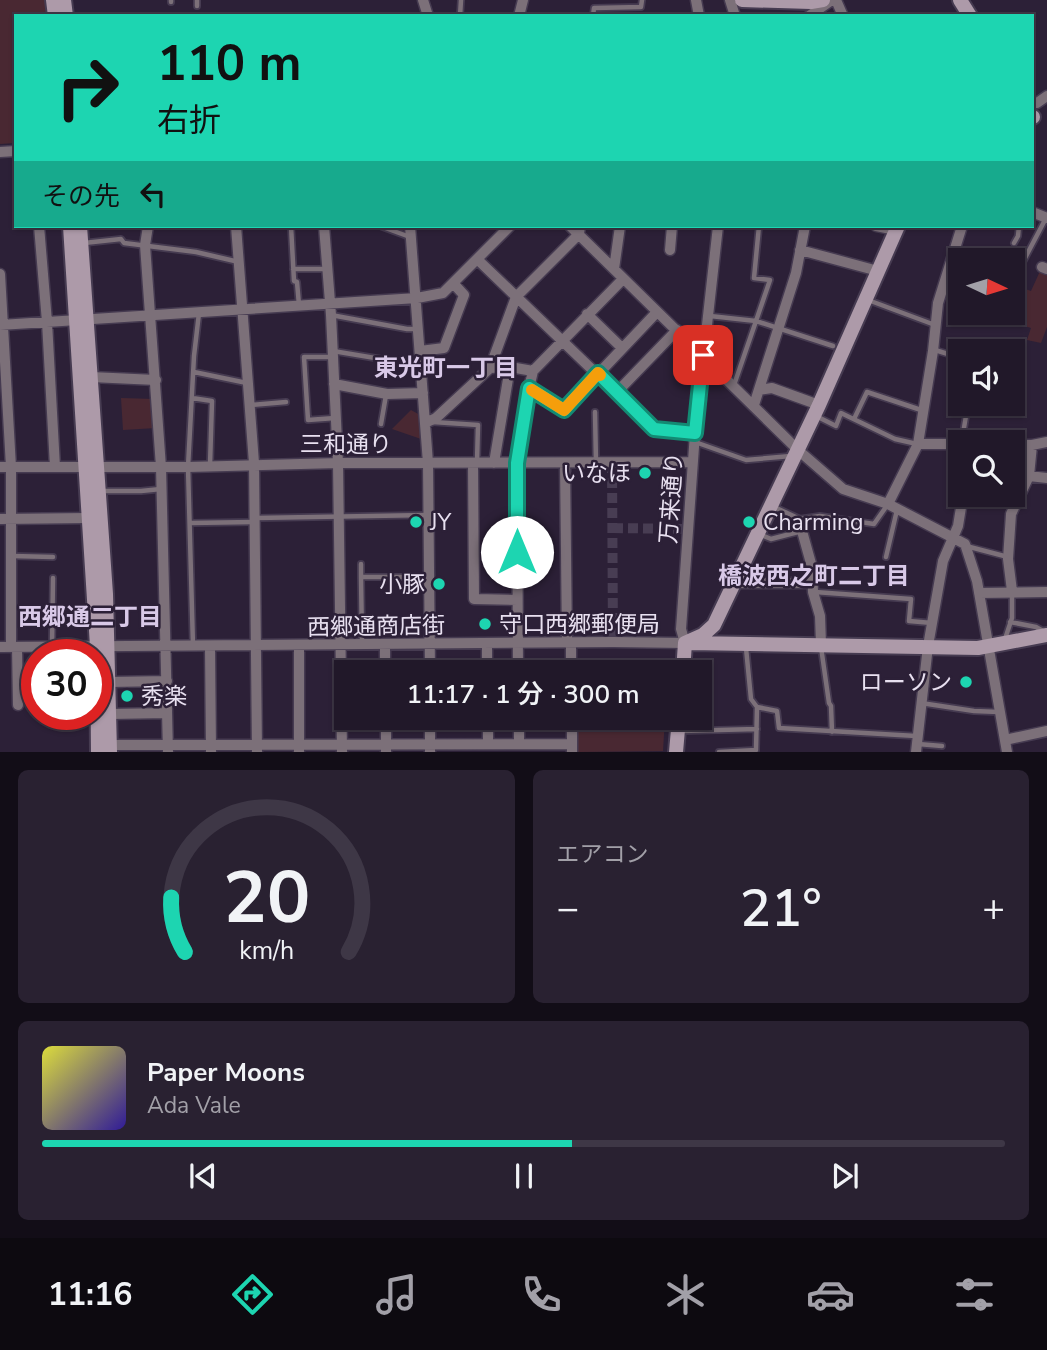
<!DOCTYPE html>
<html lang="ja">
<head>
<meta charset="utf-8">
<style>
  :root { --surface:#211829; --page:#292131; --text:#f1f3f6; --muted:#a2a0a8; --line:#3e3746; --accent:#1dd5b1 }
  body { margin:0; font-family:"Nunito Sans","Noto Sans JP",sans-serif; background:var(--page); color:var(--text); height:100vh; display:flex; flex-direction:column; font-size:26px; white-space:nowrap }
  * { box-sizing:border-box; margin:0 }
  p { font-size:23px; color:var(--muted) }
  .icon { flex:none; width:38px; height:38px; fill:none; stroke:currentColor; stroke-width:2; stroke-linecap:round; stroke-linejoin:round }
  .map { position:relative; height:752px; overflow:hidden }
  .panel { display:flex; flex-direction:column; gap:18px; padding:18px; background:#120d17; flex:1 }
  .panel>* { flex:none }
  .top-card { position:absolute; left:14px; top:14px; width:1020px; height:214px; border-radius:0px; box-shadow:0 2px 5px #0004,0 0 0 2px var(--line); background:#1dd5b1; color:#111; overflow:hidden }
  .needle { width:46px; rotate:94deg }
  .controls { position:absolute; left:948px; top:248px; display:grid; gap:14px }
  .controls a { display:grid; place-items:center; width:77px; height:77px; border-radius:0px; background:var(--surface); box-shadow:0 2px 5px #0004,0 0 0 2px var(--line); font-size:35px }
  .speed { position:absolute; left:21px; top:639px; display:flex; gap:14px; font-size:35px; font-weight:700; text-align:center }
  .speed>* { display:grid; place-content:center; width:91px; height:91px; border-radius:50%; background:var(--surface); box-shadow:0 2px 5px #0004,0 0 0 2px var(--line); line-height:1 }
  .speed .limit { border:10px solid #d22; background:#fff; color:#111 }
  .pin { position:absolute; display:grid; place-items:center; width:60px; height:60px; color:#fff; margin:-30px; border-radius:14px; box-shadow:0 4px 10px #0006 }
  .me { position:absolute; width:77px; margin:-38px; rotate:0deg; stroke-linejoin:round; filter:drop-shadow(0 0 5px #0008) }
  .turn { display:flex; align-items:center; gap:24px; height:147px; padding:0 28px; font-size:32px }
  .turn .icon { width:91px; height:91px; stroke-width:2.5 }
  .turn b { display:block; font-size:49px; line-height:60px }
  .then { display:flex; align-items:center; height:66px; padding:0 28px; background:#0003; gap:14px; font-size:26px }
  .big { font-size:52px; font-weight:600; line-height:1.1 }
  .panel .card { flex:1; display:flex; flex-direction:column; justify-content:center; gap:10px; min-width:0; padding:0 24px; border-radius:10px; background:var(--page) }
  .panel .dial { align-items:center; gap:0 }
  .dial svg { height:182px; overflow:visible; fill:none; stroke:var(--line); stroke-width:7; stroke-linecap:round; text-anchor:middle }
  .dial text { fill:var(--text); stroke:none }
  .song { display:flex; align-items:center; gap:21px }
  .cover { width:84px; height:84px; border-radius:10px; background:linear-gradient(135deg,hsl(60 70% 55%),hsl(250 70% 35%)) }
  .played { height:7px; border-radius:4px; background:linear-gradient(90deg,var(--accent) 55%,var(--line) 55%) }
  .keys { display:flex; justify-content:space-around; direction:ltr }
  .heat { display:flex; justify-content:space-between; align-items:center; font-size:38px; direction:ltr }
  .panel .tiles { flex:1; display:grid; gap:18px; grid-template-columns:1fr 1fr }
  .card:last-child { grid-column:span 2 }
  .trip { position:absolute; left:334px; top:660px; width:378px; height:70px; border-radius:0px; background:var(--surface); box-shadow:0 2px 5px #0004,0 0 0 2px var(--line); font-weight:600; line-height:70px; text-align:center }
  .tab-bar { display:flex; height:112px; justify-content:space-around; align-items:center; background:#0d0a10; color:var(--muted) }
  .tab-bar .icon { width:49px; height:49px }
  .tab-bar .current { color:var(--accent) }
  .tab-bar b { font-size:32px; color:var(--text) }
  .map>svg:first-child { display:block }
</style>
</head>
<body>
<div class="map">
<svg width="1047" height="752" viewBox="0 0 1047 752">
  <rect width="100%" height="100%" fill="#2c2037"/>
  <path fill="#492832" d="M0 0H45L46 16H16V143L0 144Z
    M1041 269 1047 271V327L1041 343 1027 340 1031 328 1012 322 1021 295 1013 292 1014 285 1031 291Z
    M121 398 154 399 156 428 123 430Z
    M411 410 420 415 421 439 392 429Z
    M576 718H665L663 751 575 752Z"/>
  <g fill="none" stroke-linecap="round" stroke-linejoin="round">
    <path stroke="#483d53" stroke-width="10" stroke-dasharray="10 5" stroke-linecap="butt" d="M612 463 613 642
      M613 528 688 529"/>
    <g stroke="#463b51" stroke-width="8">
      <path id="lane" d="M171 2V0
        M197 6V0
        M460 16 461 0
        M593 16 594 8 641 7 642 0
        M291 226 294 281 297 282 299 305
        M380 226 410 237
        M759 226 754 278 770 280 756 321 833 346
        M84 243 121 239 124 243 196 252 239 262
        M1014 243 1018 236 1019 226
        M293 269H326
        M949 269 961 273
        M1013 281 1046 218
        M868 300 935 325
        M331 315 407 329H418
        M710 316 756 321 734 385
        M935 350 961 358
        M333 351 393 361
        M333 357H304L308 420 335 418
        M194 372 247 383
        M192 398 212 401 210 465
        M250 405 286 402
        M595 412 596 463
        M816 416 836 426 841 413 895 439 917 444
        M854 419 867 392 921 410
        M433 422 478 425 477 462
        M381 424 386 395
        M524 429 529 389
        M695 442 746 460 791 456
        M961 482 955 481 968 404
        M100 491H141L161 489
        M772 506 800 519
        M256 518 428 515
        M190 523 254 522
        M759 534 771 539 802 531 800 519 820 516 874 524 888 504
        M966 546 1008 557
        M12 556 53 557
        M886 557 897 510
        M361 577V564
        M815 592 911 599 909 621 932 623
        M1010 622 1036 627 1043 631
        M1005 639 1012 618V593
        M362 642 361 577H427
        M193 646 188 467 194 356 199 313
        M52 647 53 578
        M821 647 829 703 831 706 832 732
        M746 648 751 699 757 707 777 711 779 728 916 736
        M921 703 974 711 999 712
        M681 731 757 729
        M918 744 942 746
        M719 752 756 750 757 707"/>
    </g>
    <g stroke="#463b51" stroke-width="13">
      <path id="street" d="M423 0 428 16
        M696 0 699 16
        M730 0 735 16
        M836 0 843 16
        M519 16 523 0
        M809 16 832 0
        M1037 103 1047 96
        M0 152 16 151
        M1032 212 1047 218
        M39 226 47 322 55 467
        M148 226 145 245 161 467 168 752
        M236 226 254 463 257 752
        M324 226 331 315 338 463 342 752
        M410 226 428 463 430 672
        M570 226 798 450 843 489 888 504 965 544 977 581 1007 752
        M876 226 896 230
        M670 250 672 226
        M800 250 878 271
        M477 259 654 429 695 433
        M1042 267 1047 269
        M614 269 620 226
        M0 274 11 467V647
        M587 314 622 348
        M0 325 417 298 443 293 510 226
        M420 351 444 348 464 295 453 283
        M490 368 516 297 579 234 580 226
        M533 371 529 388 564 410 657 312
        M91 377 156 380
        M334 384 387 394 423 393
        M759 390 772 388 819 405
        M617 392 677 330
        M754 405 796 273 805 226
        M425 423 436 418 490 368 510 367 533 371 623 279
        M918 444H961
        M1013 445H1032L1047 442
        M494 463 510 367
        M565 463 567 643
        M473 464 474 599 517 600
        M0 467H188L338 463 693 462
        M1029 476 1047 478
        M888 504 918 444 933 351 938 303 962 226
        M0 519 89 518
        M802 531 812 567 813 592 820 616 821 644
        M736 583H812
        M1012 591 1008 559 1011 514 1029 476 1032 445
        M979 593 1047 592
        M571 643V672
        M487 644V672
        M385 645V672
        M299 646V751
        M0 647 613 642 685 643 681 629 695 433 718 226
        M17 647 18 705
        M210 647 211 751
        M518 672 517 463 524 430
        M109 682 167 681
        M110 714 167 713
        M386 718V752
        M430 718V752
        M488 718V744
        M519 718V744
        M572 718V752
        M1005 740 1047 731
        M104 745 572 744
        M916 752 928 646 943 561 958 526 963 495"/>
    </g>
    <g stroke="#463b51" stroke-width="18">
      <path id="secondary" d="M53 0 55 16
        M64 0 66 16
        M742 0 811 2 823 0
        M960 0 970 16
        M1032 117H1033
        M70 226 97 646 98 752
        M80 226 106 594 110 752
        M690 643 978 648 1047 635
        M683 672 685 643 703 635 714 625 819 405 898 226
        M676 752 679 718"/>
    </g>
    <use href="#lane" stroke="#7c7079" stroke-width="4.5"/>
    <use href="#street" stroke="#7c7079" stroke-width="10"/>
    <use href="#secondary" stroke="#ad9aa9" stroke-width="14"/>
  </g>
  <g fill="none" stroke-linecap="round" stroke-linejoin="round">
    <g stroke="#138a73" stroke-width="18">
      <path id="route" d="M517 552V463L529 388 564 410 598 373 654 429 695 433 703 355"/>
    </g>
    <use href="#route" stroke="#1dd5b1" stroke-width="12"/>
    <path stroke="#f59e0b" stroke-width="12" d="M532 390 564 410 598 373 600 375"/>
  </g>
  <g fill="#1dd5b1" stroke="#2c2037" stroke-width="2.5">
    <circle cx="645" cy="473" r="7"/>
    <circle cx="416" cy="522" r="7"/>
    <circle cx="749" cy="522" r="7"/>
    <circle cx="439" cy="584" r="7"/>
    <circle cx="485" cy="624" r="7"/>
    <circle cx="966" cy="682" r="7"/>
    <circle cx="127" cy="696" r="7"/>
  </g>
  <g text-anchor="middle" stroke-width="5" stroke-linejoin="round" paint-order="stroke">
    <g font-size="23" fill="#e8e0f0" stroke="#2c2037">
      <text x="346" y="452">三和通り</text>
      <text transform="translate(671 498) rotate(-86)" y="8">万来通り</text>
      <text transform="translate(376 626) rotate(-1)" y="8">西郷通商店街</text>
    </g>
    <g font-size="23" fill="#e8e0f0" stroke="#2c2037" text-anchor="start">
      <text x="631" y="481" text-anchor="end">いなほ</text>
      <text x="430" y="530">JY</text>
      <text x="763" y="530">Charming</text>
      <text x="425" y="592" text-anchor="end">小豚</text>
      <text x="499" y="632">守口西郷郵便局</text>
      <text x="952" y="690" text-anchor="end">ローソン</text>
      <text x="141" y="704">秀楽</text>
    </g>
    <g font-size="24" font-weight="bold" fill="#d9c9e8" stroke="#2c2037">
      <text x="446" y="376">東光町一丁目</text>
      <text x="814" y="584">橋波西之町二丁目</text>
      <text x="90" y="625">西郷通二丁目</text>
    </g>
  </g>
</svg>
<div class="controls">
<a><svg class="needle" viewBox="-14 -14 28 28"><path d="M0-13l5 13h-10z" fill="#e53935"/><path d="M0 13l5-13h-10z" fill="#a2a0a8"/></svg></a>
<a><svg class="icon" aria-label="sound" viewBox="0 0 24 24"><path d="M4 9h4l5-4v14l-5-4H4zM17 9q2 3 0 6"/></svg></a>
<a><svg class="icon" aria-label="search" viewBox="0 0 24 24"><circle cx="10" cy="10" r="6"/><path d="M15 15l6 6"/></svg></a>
</div>
<div class="speed"><div class="limit">30</div></div>
<div class="pin" style="left:703px;top:355px;background:#d93025"><svg class="icon" aria-label="arrive" viewBox="0 0 24 24"><path d="M6 21V4h12l-3 4 3 4H6"/></svg></div>
<svg class="me" style="left:517px;top:552px" viewBox="-20 -20 40 40"><circle r="19" fill="#fff"/><path d="M0-13L10 11 0 6-10 11z" fill="#1dd5b1"/></svg>
<div class="trip">11:17 · 1 分 · 300 m</div>
<div class="top-card">
<div class="turn"><svg class="icon" aria-label="right" viewBox="0 0 24 24"><path d="M7 20v-9h11M14 6l5 5-5 5"/></svg><div><b>110 m</b>右折</div></div>
<div class="then">その先<svg class="icon" aria-label="left" viewBox="0 0 24 24"><path d="M17 20v-9H6M10 6l-5 5 5 5"/></svg></div>
</div>
</div>
<section class="panel">
<div class="tiles">
<div class="card dial"><svg viewBox="0 0 100 80">
<path d="M14 69A42 42 0 1 1 86 69"/>
<path d="M14 69A42 42 0 0 1 8 45" stroke="#1dd5b1"/>
<text x="50" y="56" font-size="32" font-weight="700">20</text>
<text x="50" y="72" font-size="11">km/h</text>
</svg></div>
<div class="card"><p>エアコン</p>
<div class="heat"><a>−</a><b class="big">21°</b><a>+</a></div>
</div>
<div class="card">
<div class="song"><i class="cover"></i><div><b>Paper Moons</b><p>Ada Vale</p></div></div>
<div class="played"></div>
<div class="keys"><svg class="icon" aria-label="previous" viewBox="0 0 24 24"><path d="M18 5L8 12l10 7zM5 5v14"/></svg><svg class="icon" aria-label="pause" viewBox="0 0 24 24"><path d="M8 5v14M16 5v14"/></svg><svg class="icon" aria-label="next" viewBox="0 0 24 24"><path d="M6 5l10 7-10 7zM19 5v14"/></svg></div>
</div>
</div>
</section>
<nav class="tab-bar">
<b>11:16</b>
<svg class="icon current" aria-label="directions" viewBox="0 0 24 24"><path d="M12 3l9 9-9 9-9-9zM9 14v-3h6M13 9l2 2-2 2"/></svg>
<svg class="icon" aria-label="music" viewBox="0 0 24 24"><path d="M9 18V5l10-2v13"/><circle cx="6" cy="18" r="3"/><circle cx="16" cy="16" r="3"/></svg>
<svg class="icon" aria-label="phone" viewBox="0 0 24 24"><path d="M5 4h4l2 5-3 2q2 4 5 5l2-3 5 2v4C11 20 4 13 5 4z"/></svg>
<svg class="icon" aria-label="climate" viewBox="0 0 24 24"><path d="M12 3v18M4 7l16 10M4 17L20 7"/></svg>
<svg class="icon" aria-label="car" viewBox="0 0 24 24"><path d="M5 17H2v-5l4-1 3-4h7l3 4 3 1v5h-3M9 17h6M6 11h13"/><circle cx="7" cy="17" r="2"/><circle cx="17" cy="17" r="2"/></svg>
<svg class="icon" aria-label="filters" viewBox="0 0 24 24"><path d="M4 7h16M4 17h16"/><circle cx="9" cy="7" r="2"/><circle cx="15" cy="17" r="2"/></svg>
</nav>
</body>
</html>
